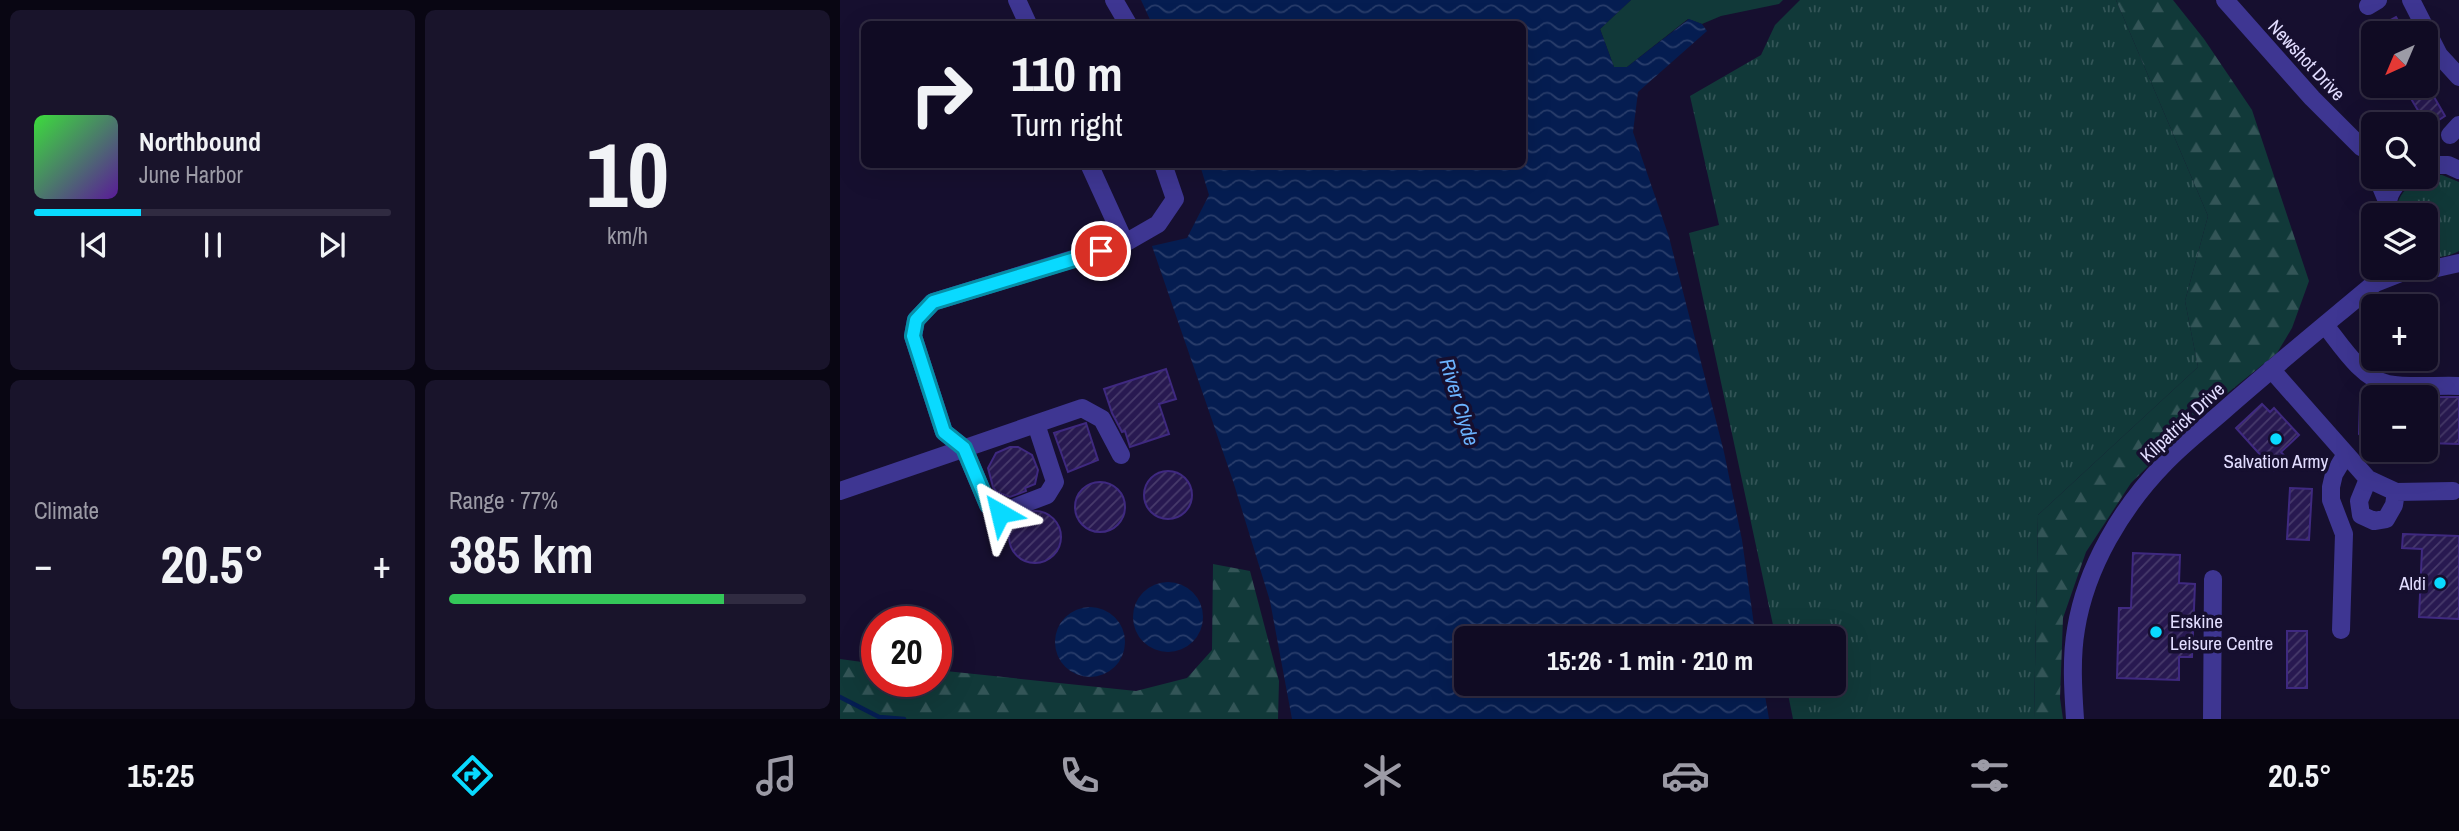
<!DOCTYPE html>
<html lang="en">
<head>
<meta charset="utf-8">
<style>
  :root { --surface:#100b23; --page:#19142b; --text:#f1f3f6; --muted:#9c9ba6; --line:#302b41; --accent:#09daff }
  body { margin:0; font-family:"Archivo Narrow",sans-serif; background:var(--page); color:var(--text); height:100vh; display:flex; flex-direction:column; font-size:26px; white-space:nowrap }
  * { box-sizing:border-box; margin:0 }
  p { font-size:23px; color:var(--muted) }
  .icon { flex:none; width:38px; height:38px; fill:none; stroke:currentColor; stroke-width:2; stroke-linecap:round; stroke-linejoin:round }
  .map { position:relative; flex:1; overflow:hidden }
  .sheet { display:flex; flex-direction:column; gap:10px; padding:10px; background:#090613; width:840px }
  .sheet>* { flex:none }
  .hud { position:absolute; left:21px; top:21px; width:665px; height:147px; border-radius:10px; box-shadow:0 7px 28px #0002,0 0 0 2px var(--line); background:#100b23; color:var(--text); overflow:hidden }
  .needle { width:46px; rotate:224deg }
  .tools { position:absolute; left:1521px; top:21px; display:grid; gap:14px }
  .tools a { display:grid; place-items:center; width:77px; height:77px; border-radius:10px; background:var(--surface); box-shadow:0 7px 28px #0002,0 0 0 2px var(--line); font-size:35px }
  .speed { position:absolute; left:21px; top:606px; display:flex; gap:14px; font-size:35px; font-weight:700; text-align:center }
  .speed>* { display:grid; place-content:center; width:91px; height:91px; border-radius:50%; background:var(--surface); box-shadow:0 7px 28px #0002,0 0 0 2px var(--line); line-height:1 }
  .speed .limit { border:10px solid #d22; background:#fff; color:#111 }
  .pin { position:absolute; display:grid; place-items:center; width:60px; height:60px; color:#fff; margin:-30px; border:4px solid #fff; border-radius:50%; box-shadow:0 2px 7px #0007 }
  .me { position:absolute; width:77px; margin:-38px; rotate:323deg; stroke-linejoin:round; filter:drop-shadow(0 0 5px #0008) }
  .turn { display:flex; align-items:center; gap:24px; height:147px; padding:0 35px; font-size:32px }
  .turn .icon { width:91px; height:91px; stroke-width:2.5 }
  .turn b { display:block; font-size:49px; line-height:60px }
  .big { font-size:52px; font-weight:700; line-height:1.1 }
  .sheet .tile { flex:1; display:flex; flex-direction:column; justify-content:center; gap:10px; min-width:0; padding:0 24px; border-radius:10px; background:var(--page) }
  .sheet .dial { align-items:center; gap:0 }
  .dial b { font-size:91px; line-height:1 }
  .song { display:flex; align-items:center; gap:21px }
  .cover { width:84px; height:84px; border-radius:10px; background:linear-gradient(135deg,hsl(120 70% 55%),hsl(270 70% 35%)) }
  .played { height:7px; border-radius:4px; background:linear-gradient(90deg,var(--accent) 30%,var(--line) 30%) }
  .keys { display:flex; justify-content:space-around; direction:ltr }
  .heat { display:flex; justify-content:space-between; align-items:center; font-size:38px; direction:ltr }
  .charge { height:10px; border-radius:5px; background:linear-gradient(90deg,#34c759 77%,var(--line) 0) }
  .sheet .tiles { flex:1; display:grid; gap:10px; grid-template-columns:repeat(2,1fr) }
  .trip { position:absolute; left:614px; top:626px; width:392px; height:70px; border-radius:10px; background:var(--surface); box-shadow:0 7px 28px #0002,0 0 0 2px var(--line); font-weight:700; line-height:70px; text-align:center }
  .tabs { display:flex; height:112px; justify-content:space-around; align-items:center; background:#06040e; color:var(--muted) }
  .tabs .icon { width:49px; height:49px }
  .tabs .active { color:var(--accent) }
  .tabs b { font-size:32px; color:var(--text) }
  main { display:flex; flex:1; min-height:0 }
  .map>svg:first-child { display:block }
</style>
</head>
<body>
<main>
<section class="sheet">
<div class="tiles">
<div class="tile">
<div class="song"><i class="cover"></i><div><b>Northbound</b><p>June Harbor</p></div></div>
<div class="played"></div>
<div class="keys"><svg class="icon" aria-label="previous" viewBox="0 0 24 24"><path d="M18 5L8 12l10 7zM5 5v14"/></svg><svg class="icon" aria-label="pause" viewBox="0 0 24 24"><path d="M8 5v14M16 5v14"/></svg><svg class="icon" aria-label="next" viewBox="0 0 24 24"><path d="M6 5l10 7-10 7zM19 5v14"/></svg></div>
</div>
<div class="tile dial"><b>10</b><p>km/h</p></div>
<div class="tile"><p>Climate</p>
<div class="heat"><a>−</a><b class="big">20.5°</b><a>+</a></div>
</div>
<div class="tile"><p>Range · 77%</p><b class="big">385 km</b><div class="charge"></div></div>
</div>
</section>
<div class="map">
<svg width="1619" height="719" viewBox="0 0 1619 719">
  <defs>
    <pattern id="grass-tufts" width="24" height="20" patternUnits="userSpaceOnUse" patternTransform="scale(1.75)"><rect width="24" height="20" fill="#113939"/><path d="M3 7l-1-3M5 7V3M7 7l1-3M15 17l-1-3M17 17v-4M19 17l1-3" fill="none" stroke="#335557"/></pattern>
    <pattern id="forest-firs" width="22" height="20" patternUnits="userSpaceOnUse" patternTransform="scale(1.75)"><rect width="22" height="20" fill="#113939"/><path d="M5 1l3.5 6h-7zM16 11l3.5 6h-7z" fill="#335557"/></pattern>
    <pattern id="water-waves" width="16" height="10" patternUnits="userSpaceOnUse" patternTransform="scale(1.75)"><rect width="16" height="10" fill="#051d51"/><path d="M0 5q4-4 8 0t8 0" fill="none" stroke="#293d6b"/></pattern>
    <pattern id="building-hatch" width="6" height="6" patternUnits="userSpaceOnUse" patternTransform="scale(1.75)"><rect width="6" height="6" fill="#281951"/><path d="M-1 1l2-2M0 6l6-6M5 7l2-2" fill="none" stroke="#473a6b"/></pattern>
  </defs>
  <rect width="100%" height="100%" fill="#160f2f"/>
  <path fill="url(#grass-tufts)" d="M960 0H1276L1368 216 1345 301 1358 367 1198 515 1194 719H953L946 684H994V639H936L849 233 879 225 850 96 921 55 935 25Z
    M1588 175H1602L1619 182V251C1608 257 1598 258 1586 256V215H1555C1557 194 1569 183 1588 175Z"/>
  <path fill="url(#forest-firs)" d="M1276 0H1333L1364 39 1412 110 1469 281 1452 328 1437 353 1358 417 1291 483 1246 552 1223 618 1220 698 1223 719H1194L1198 515 1358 367 1345 301 1368 216Z
    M373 564 410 571 439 681 438 719H0V659L37 664V681H96V670L296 691 347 678 372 650Z"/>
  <path fill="#113939" d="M791 0H943L939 4 881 16 862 24 848 19 787 67H774L760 29Z"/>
  <path fill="url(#water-waves)" d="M301 0H791L760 29 774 67H787L849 19 862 24 867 31 798 92 793 132 829 237 884 452 902 540 916 639H626V684H923L929 719H452L430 601 393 481 312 246 347 238 369 195 360 165 682 164V24H312Z
    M293 617a35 35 0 1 1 70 0a35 35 0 1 1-70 0Z
    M215 642a35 35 0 1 1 70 0a35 35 0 1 1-70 0Z"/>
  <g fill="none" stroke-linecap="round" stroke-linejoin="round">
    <path stroke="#051d51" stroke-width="4.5" d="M0 697 39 717 64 719"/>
  </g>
  <path fill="url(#building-hatch)" stroke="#3f2980" stroke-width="2" d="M1556 17 1563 29 1554 33H1526Z
    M1586 83 1605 116 1588 127 1570 97 1572 96 1567 86H1586Z
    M326 369 336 399 319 404 329 434 290 447 285 431 282 432 272 413 264 389Z
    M1531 389 1533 391V446L1519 434 1520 400Z
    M1586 397H1619V444L1586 443Z
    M1422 404 1430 412 1434 408 1459 435 1441 452 1446 458 1434 470 1396 428Z
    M246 423 258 460 228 472 214 433Z
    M170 447H178L192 455 198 470 195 484 185 488 186 491 170 497 157 492 153 487 148 468 156 453Z
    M304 495a24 24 0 1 1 48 0a24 24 0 1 1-48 0Z
    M235 507a25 25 0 1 1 50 0a25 25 0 1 1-50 0Z
    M1450 488 1472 489 1469 540 1447 539Z
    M169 537a26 26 0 1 1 52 0a26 26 0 1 1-52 0Z
    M1563 534 1619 536V619L1579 617 1582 549 1562 548Z
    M1293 553 1340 555 1339 583 1355 584 1352 657H1339V680L1277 678 1279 608H1291Z
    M1447 631H1467V688H1447Z"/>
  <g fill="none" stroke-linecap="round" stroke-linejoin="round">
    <path stroke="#3e3692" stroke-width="18" d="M177 0 188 24
      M274 0 288 24
      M1385 0 1472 98 1521 147 1533 153
      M1571 0 1599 55 1619 77
      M1528 6 1538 0
      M1610 135 1619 125
      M249 164 285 243
      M1586 165H1608L1619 170
      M1537 177 1547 201
      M1547 215C1546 198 1551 189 1563 177
      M1586 267 1597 268 1619 263
      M1485 325C1501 345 1521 378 1548 384 1567 388 1599 385 1619 386
      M1431 369 1528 479 1556 492 1613 491
      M196 424 215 482 207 495 160 513 148 505 124 448 104 432 73 336 76 320 93 302 285 243 318 224 335 199 323 164
      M1528 479 1519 501 1521 515 1534 521 1546 519 1554 505 1556 492
      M0 491 242 408 262 419 281 455
      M1501 630 1504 534 1491 500V487L1494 474 1506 454
      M1235 719C1233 690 1231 658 1236 629 1246 567 1282 507 1325 463 1345 442 1368 425 1389 406 1437 364 1486 324 1535 283L1563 272 1588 267
      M1372 719 1373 579"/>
  </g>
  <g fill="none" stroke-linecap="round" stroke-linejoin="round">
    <g stroke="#068ea6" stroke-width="18">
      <path id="route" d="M160 513 148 505 124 448 104 432 73 336 76 320 93 302 261 251"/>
    </g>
    <use href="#route" stroke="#09daff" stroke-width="12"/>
  </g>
  <g fill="#09daff" stroke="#160f2f" stroke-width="2.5">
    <circle cx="1436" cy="439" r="7"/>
    <circle cx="1600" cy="583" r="7"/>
    <circle cx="1316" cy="632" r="7"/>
  </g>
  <g text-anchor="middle" stroke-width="7" stroke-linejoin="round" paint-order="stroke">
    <g font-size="19" fill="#e2ddff" stroke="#160f2f">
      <text transform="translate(1467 60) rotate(47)" y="7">Newshot Drive</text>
      <text transform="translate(1342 422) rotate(-43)" y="7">Kilpatrick Drive</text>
    </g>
    <g font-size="19" fill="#e2ddff" stroke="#160f2f">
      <text x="1436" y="468">Salvation Army</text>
      <text x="1586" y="590" text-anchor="end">Aldi</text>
      <text x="1330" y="628" text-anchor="start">Erskine<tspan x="1330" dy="22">Leisure Centre</tspan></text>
    </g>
    <g font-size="21" font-style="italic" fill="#6bb3ff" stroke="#160f2f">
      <text transform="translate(619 402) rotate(73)" y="7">River Clyde</text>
    </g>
  </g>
</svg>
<div class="tools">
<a><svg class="needle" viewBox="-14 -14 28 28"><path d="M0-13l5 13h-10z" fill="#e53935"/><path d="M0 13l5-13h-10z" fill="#9c9ba6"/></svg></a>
<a><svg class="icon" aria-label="search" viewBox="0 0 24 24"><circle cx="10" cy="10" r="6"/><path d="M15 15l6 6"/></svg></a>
<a><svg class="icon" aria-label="layers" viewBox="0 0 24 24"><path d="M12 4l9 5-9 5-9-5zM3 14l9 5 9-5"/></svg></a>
<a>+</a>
<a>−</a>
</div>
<div class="speed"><div class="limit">20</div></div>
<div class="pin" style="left:261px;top:251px;background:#d93025"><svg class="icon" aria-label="arrive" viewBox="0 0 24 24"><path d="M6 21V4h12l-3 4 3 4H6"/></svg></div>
<svg class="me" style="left:160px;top:513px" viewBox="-20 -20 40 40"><path d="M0-17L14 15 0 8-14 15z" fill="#09daff" stroke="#fff" stroke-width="4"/></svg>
<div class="trip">15:26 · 1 min · 210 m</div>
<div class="hud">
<div class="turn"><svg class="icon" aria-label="right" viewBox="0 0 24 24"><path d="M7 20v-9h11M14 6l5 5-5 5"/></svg><div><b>110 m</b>Turn right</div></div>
</div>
</div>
</main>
<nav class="tabs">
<b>15:25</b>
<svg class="icon active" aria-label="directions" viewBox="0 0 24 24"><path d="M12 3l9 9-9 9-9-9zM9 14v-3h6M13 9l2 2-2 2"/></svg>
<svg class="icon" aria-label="music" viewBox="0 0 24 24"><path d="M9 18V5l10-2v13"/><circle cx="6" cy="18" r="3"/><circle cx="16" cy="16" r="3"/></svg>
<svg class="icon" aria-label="phone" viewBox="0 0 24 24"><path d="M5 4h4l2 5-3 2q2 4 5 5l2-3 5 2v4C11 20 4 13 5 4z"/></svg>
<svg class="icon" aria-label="climate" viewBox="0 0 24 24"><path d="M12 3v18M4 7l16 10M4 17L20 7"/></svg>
<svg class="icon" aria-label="car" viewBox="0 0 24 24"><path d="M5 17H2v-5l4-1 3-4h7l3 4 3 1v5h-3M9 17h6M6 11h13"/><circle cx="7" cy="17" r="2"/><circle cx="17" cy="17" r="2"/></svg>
<svg class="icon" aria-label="filters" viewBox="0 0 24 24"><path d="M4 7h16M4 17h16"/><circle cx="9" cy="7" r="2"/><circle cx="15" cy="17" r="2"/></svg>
<b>20.5°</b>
</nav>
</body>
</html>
